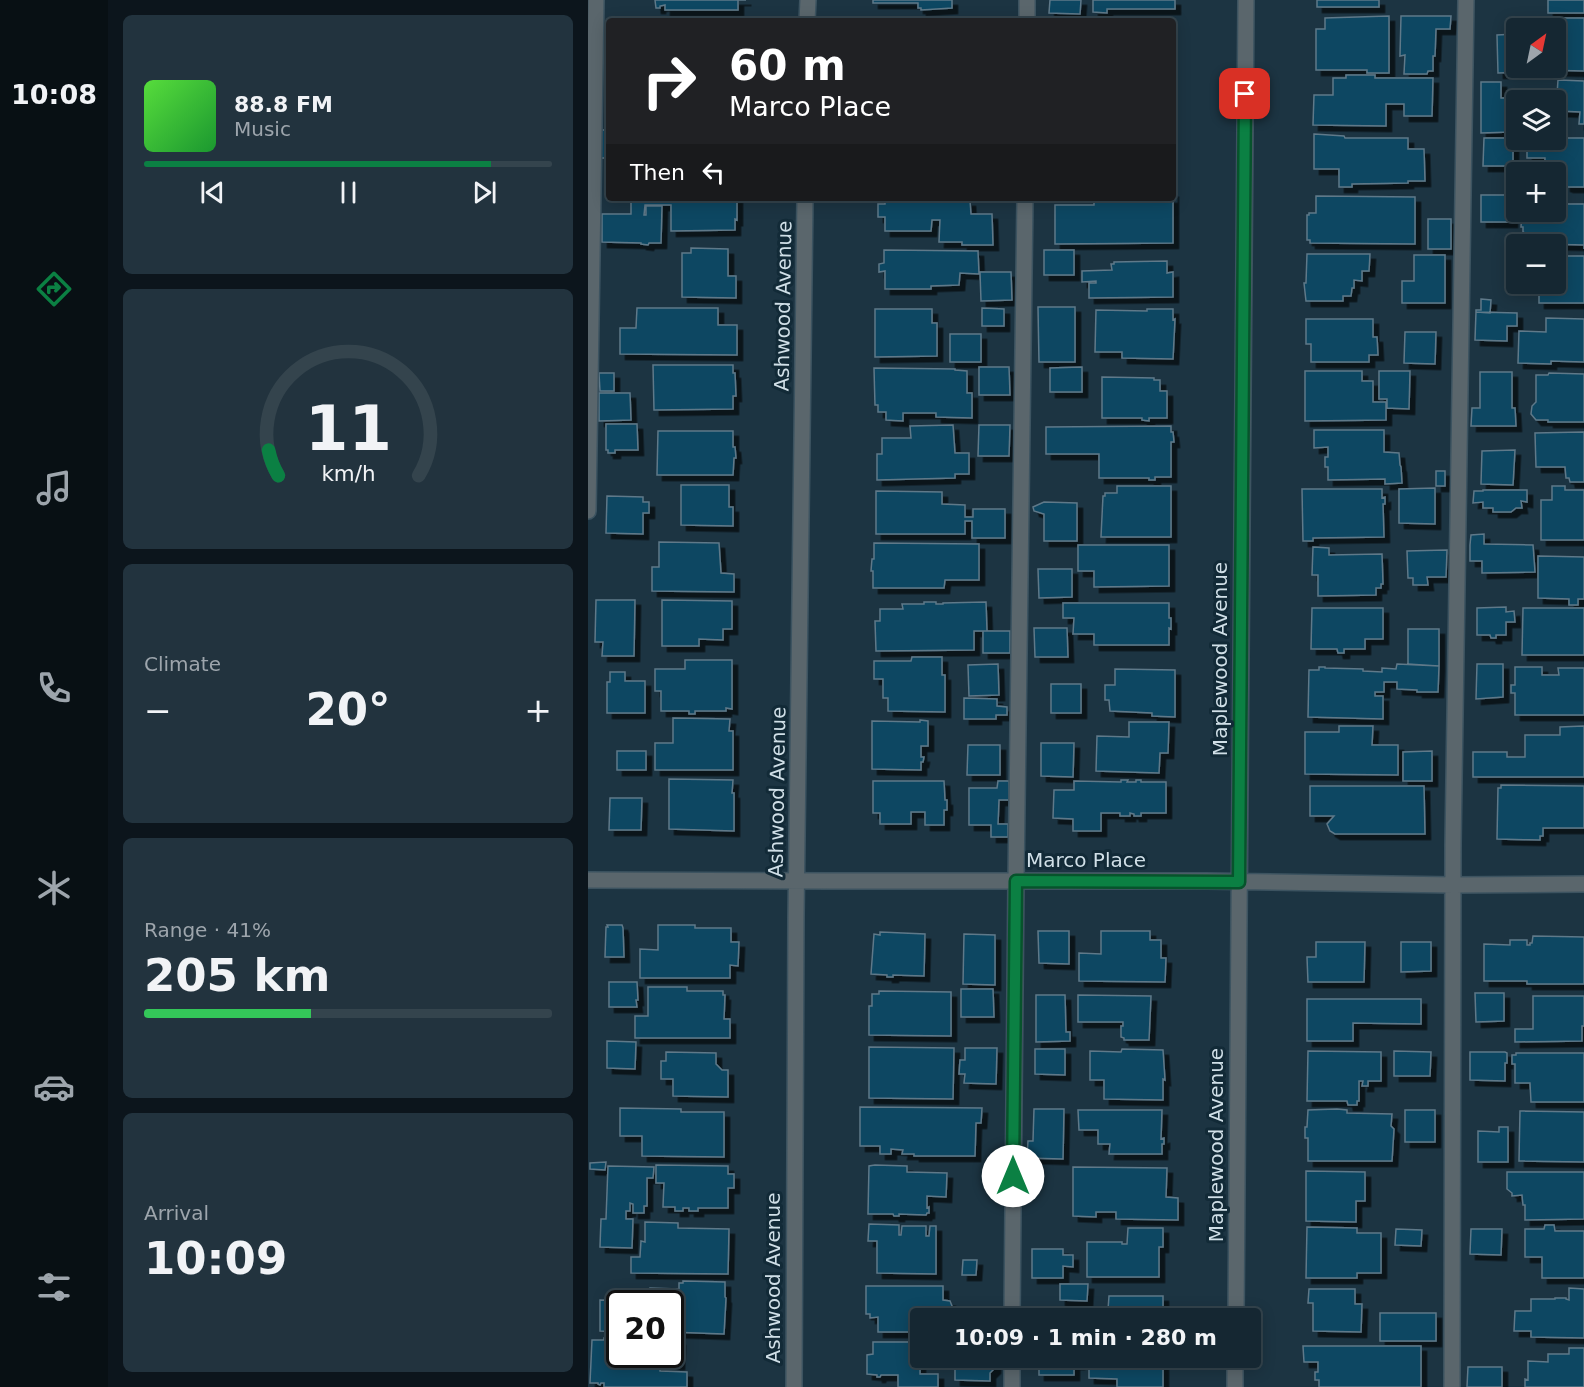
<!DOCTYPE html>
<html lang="en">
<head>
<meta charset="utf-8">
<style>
  :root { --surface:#152732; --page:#22333e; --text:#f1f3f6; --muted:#9da5ac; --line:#34444d; --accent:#0b8043 }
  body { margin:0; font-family:"DejaVu Sans",sans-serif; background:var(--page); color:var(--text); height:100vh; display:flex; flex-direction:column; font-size:22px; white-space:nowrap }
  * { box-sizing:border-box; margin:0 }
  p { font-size:20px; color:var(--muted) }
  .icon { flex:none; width:33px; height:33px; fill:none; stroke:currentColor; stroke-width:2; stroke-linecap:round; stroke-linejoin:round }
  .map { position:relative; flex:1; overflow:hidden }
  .drawer { display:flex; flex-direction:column; gap:15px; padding:15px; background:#0c151c; width:480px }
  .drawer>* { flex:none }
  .hud { position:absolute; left:18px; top:18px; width:570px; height:183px; border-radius:6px; box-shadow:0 3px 15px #0003,0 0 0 2px var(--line); background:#202124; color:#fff; overflow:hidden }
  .needle { width:39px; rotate:33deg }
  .fabs { position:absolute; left:918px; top:18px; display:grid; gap:12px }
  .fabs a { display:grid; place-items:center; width:60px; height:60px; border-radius:6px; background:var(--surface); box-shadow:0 3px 15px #0003,0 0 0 2px var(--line); font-size:30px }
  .speed { position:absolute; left:18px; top:1290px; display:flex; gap:12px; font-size:30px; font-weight:700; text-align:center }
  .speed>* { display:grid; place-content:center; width:78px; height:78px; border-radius:50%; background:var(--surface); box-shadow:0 3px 15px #0003,0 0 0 2px var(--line); line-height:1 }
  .speed .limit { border:3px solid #111; border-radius:9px; background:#fff; color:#111 }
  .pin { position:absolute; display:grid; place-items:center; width:51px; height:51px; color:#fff; margin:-26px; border-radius:12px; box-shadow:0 3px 9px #0006 }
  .me { position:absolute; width:66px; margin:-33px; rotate:0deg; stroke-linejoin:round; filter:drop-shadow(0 0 4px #0008) }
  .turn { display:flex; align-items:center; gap:21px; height:126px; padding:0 24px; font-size:27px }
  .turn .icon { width:78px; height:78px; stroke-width:2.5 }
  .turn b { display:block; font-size:42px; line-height:51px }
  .then { display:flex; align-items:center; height:57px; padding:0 24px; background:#0003; gap:12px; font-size:22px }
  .big { font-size:45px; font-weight:600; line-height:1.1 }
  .drawer .card { flex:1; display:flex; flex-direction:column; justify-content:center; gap:9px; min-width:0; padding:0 21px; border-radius:9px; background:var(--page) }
  .drawer .dial { align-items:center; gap:0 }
  .dial svg { height:156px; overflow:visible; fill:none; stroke:var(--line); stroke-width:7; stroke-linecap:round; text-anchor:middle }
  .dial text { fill:var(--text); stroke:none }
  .song { display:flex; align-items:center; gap:18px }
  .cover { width:72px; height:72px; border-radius:9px; background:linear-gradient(135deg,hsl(110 70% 55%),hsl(130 70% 35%)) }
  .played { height:6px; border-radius:3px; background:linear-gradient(90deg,var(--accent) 85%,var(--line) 85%) }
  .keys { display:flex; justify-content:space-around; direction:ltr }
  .heat { display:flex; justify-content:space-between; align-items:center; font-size:33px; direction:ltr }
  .charge { height:9px; border-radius:4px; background:linear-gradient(90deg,#34c759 41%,var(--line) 0) }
  .trip { position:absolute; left:322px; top:1308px; width:351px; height:60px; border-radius:6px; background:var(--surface); box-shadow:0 3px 15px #0003,0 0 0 2px var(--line); font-weight:600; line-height:60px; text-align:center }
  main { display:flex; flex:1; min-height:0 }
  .menu { display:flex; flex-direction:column; width:108px; justify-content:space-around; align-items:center; background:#081014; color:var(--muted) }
  .menu .icon { width:42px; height:42px }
  .menu .current { color:var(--accent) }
  .menu b { font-size:27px; color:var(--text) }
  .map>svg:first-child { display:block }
</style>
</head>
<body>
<main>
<nav class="menu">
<b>10:08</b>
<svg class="icon current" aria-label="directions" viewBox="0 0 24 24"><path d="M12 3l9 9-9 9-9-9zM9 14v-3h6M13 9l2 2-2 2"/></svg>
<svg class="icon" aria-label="music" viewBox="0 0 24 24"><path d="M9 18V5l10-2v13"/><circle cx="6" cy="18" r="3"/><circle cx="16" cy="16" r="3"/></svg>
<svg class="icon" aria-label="phone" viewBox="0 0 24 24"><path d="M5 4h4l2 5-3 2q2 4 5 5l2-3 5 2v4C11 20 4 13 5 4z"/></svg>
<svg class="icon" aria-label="climate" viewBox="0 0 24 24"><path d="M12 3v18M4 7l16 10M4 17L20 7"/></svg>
<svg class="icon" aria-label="car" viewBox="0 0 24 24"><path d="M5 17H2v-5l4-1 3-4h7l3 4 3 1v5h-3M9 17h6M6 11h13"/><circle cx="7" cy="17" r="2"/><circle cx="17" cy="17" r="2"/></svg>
<svg class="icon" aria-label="filters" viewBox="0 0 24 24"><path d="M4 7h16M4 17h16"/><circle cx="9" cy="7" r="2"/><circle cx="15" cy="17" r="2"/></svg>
</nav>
<section class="drawer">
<div class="card">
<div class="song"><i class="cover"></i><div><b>88.8 FM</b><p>Music</p></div></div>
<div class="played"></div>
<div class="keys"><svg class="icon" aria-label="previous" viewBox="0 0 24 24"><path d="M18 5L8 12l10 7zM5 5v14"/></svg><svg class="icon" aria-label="pause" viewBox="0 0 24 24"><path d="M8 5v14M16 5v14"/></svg><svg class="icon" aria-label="next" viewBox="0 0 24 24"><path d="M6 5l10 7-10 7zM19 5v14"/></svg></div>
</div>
<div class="card dial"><svg viewBox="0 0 100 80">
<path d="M14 69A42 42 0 1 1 86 69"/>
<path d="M14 69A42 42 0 0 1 9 56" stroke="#0b8043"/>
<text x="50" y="56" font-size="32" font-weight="700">11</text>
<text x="50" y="72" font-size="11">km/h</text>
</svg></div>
<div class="card"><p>Climate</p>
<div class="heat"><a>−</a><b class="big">20°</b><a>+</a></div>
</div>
<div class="card"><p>Range · 41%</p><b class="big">205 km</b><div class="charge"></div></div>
<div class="card"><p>Arrival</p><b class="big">10:09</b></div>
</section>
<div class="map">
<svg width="996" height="1387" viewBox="0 0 996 1387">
  <defs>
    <filter id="shadow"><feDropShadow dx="5.5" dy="5.5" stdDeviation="0" flood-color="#0009"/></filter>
  </defs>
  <rect width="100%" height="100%" fill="#1c3442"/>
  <path fill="#094662" stroke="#5f7989" stroke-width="1.5" filter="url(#shadow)" d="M67 0H158H150V10H77V5L72 6V8H68Z
    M285 0H364V8L333 10V8H330V3H285Z
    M462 0H493L492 14 461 13Z
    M505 0H587V9H519V13L505 12Z
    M729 0H791V7H729Z
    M960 0H996V13H960Z
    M801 16V73H779V70H728V29H737V18Z
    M813 16H863L862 29H848L847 56H845V71H840L839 74H816L817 55 812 56Z
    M374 18V21H291V19Z
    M514 18H572V21H513Z
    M974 18H996V71L955 70 956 68H968V43H973Z
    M85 19H144V21H85Z
    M928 34V68H938V72L910 73 909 35Z
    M758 75H787V78H845L844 116H816V104H798V126L725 125 726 95H745V78H758Z
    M970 80 996 81V124H991L992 112 972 111V120H968V100H948V95H969Z
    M893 82H913V98H922V132L893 133Z
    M18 100H21V129H19Z
    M12 130H21V186L20 158H12Z
    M726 134 756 136 757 138H820V149H836L837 181H820V183L764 184V187H751V169H726Z
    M896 138H925V166H895Z
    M968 138H996V187H980L977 186V180H979V177H968V172H957V158H939V140H968Z
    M585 191V243L467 244V205H506V198H585Z
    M893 195H924V222H893Z
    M728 196 827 197V244L722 243V240H719V215H721V213H728Z
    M43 198H149V220L147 219V230L83 231V205H57L56 215H58V206H74L73 243H61L60 245 53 244V243L14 242V214H43Z
    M297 198H352V201H382L383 214H404L405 245H374V242H351L352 220H344L343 231H297V217H290V204H297Z
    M968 204H996V249V245L957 244V240L950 239 935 232V227H933L934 212H968Z
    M840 219H863V249H840Z
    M103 248 140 249V276H148V298L94 297V253H103Z
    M296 250 390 251 391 274 372 273 371 285 343 286V289H297V271L291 272V264L296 263Z
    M456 250H486V275H456Z
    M719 254H782L781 271H774V281L766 280V288H764L763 296H755V301H718L716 283H718Z
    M920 254H928V282H920Z
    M826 255H857V303H814V281H826Z
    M968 256H996V303H951V284H968Z
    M579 261V273L585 272V297L501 298V283H508V281L494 282V271L524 270 523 264H526V262Z
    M392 272H423L424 300 393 301Z
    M893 299 903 300 902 313 888 312V310H893Z
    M450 307H487V362H451Z
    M49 308H130V325H149V355L32 354V328H48Z
    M394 308 416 309V326H394Z
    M287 309H344V323H349V356L287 357Z
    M559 309H585V320L587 319 585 359 534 358V352H507L508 310 559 311Z
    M888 312 929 313V326H919V341L887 340Z
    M958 318 996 319V362L963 361V364L930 363 931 331 958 332Z
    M718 319H785V337H789L790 355H781V362H723V344H718Z
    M817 332H848L847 364 816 363Z
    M362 334H393V362H362Z
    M65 365H145V373H147L148 396H145V409L66 410Z
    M391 367H421L422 395H391Z
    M494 367V392H462V368Z
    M286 368 367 369V370L379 371V393H384V418L348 417V413H315V421L298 420V412H290V405H287Z
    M717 371H774V381H785V402H798V420L717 421Z
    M791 371H822L821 409 799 408V399H791Z
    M892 372H924V408H927L928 426H883L884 408H892Z
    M11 373H26V391H12Z
    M961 373 996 374V422H960V420H948L943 414 944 406 948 402V375H960Z
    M514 377 566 378V380H572V391H579V418H561V421L554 420V418H514Z
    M11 393H42L43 420 11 421Z
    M18 424H49L50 450H27V453H20V450H18Z
    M365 425 367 453H381V474H367V478L289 480V454H294V438H323L322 426Z
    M391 425H422L421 456H390Z
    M583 426V432H585L586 442H583V477H567V480H561V478H511V454H458V427Z
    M726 430H796V452L811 453 812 465 813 467 814 483 797 484V479L740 480V467H737V457H740V447L726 448Z
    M70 431H145V447H147L148 458H146L145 475H69Z
    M996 432V482H982L981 478H978L977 467H948L947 433Z
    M927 450 925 485 893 484 894 451Z
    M848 471H857V486H848Z
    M93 485H141V507H145V526L93 525Z
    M529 486H583V537H513L515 496H517V493H529Z
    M964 486H977V490H996V540H953V500H964Z
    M847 488V524L811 523V489Z
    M714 489H794V498L797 497V504H795L796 537 725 538V541H715Z
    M895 490H939V502L933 501 934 508H928L923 512H905V508H895V502L885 503 886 491H895Z
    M288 491 354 492V504L377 505V517H385V509H417V538H384V521H377V534H288Z
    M19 496 55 497V502H61V513H55V534L18 533Z
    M456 502 489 503V541H456V514L446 511 445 507Z
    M896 534V544L945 545 947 572 894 573V561H882V545L883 535Z
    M71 542 131 543 133 573 146 574V592L64 591V567H71Z
    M286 543 391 544V580H357L356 588H285V571H283L284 559H286Z
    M490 545H581V586L506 587V571H490Z
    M725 547 741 548V555L794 554 795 584H793V588H788V595L730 596V575H724Z
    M859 550 858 577H839L840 585H825V578H820L819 551Z
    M950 556 996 557V599H990V605H981V599L950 598Z
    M450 569H484V597L451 598Z
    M8 600H47L46 656H14L15 642H7Z
    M74 600 144 601V629H135V640L111 639V646H74Z
    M336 602H348V604H355V603L398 602 399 631H386V650L288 651 287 621H292V609H315L314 604H336Z
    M475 603H581V618H583V629L581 628V645H506V634H485L486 618H475Z
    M918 607V612L926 611 927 622H918V635H908V638H903L902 635H889V608Z
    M724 608H795V639H777V649H756V653H750L749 649H723Z
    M935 608H996V655H934Z
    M446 628H479L480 657H447Z
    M820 629H851V666L820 664Z
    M395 631H422V653H395Z
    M324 657H354V675H357V712L300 711V698H295V679H286V661H323Z
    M97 660H144V709L138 708V711H107V714H101V711H73V691H67V669H97Z
    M410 664 411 695 381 696 380 665Z
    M809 664 851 666 850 692H829V690L809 689V682H796V692H787V696H795V719L720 717 721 670H731V667H737V668L775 669V671L794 672V668L808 669Z
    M889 664H915V697L888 699Z
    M927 667H954V675H971L970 668H996V715H927V693H923V685H927Z
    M527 669 587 670V717L564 716V713L522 711 521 700H517V685H527Z
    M22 672H37V681H57V713H19V682H22Z
    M463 684H493V713H463Z
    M376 698 409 699V706L419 707V715H408V719H376Z
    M85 718 142 719 141 731H145V770H67V743H85Z
    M332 720 340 721V746H333V757H336L335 762H333V770L284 769V721L332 722Z
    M541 722H581L580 753H572L571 773 508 771 509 736 541 737Z
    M751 726H785L784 745H810V775L717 774V732H751Z
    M996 726V777H885V752H919V757H937V735H972V727Z
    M453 743H486L485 777 453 776Z
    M380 745H412V775H379Z
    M29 751H58V770H29Z
    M844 751V781H815V752Z
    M81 779 145 780 144 793H146V831L81 829Z
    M533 780H540L539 782H548V780H553V782H578V813H553V816H546V814L542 813V816H532V813H513V831H485V819L465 818 466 790H486V781L533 782Z
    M285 781H356L357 800H359V810H356V825H337V812H323V824H292V813H285Z
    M410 781H421V800H411L410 824H420V837H403V825H381V788H409Z
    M913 785 996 786V828H955V836H952V840L909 839 910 788H913Z
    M722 786H836L837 834H747L742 831 739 824 746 816H722Z
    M22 798H54L53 830H21Z
    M19 925H34L35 928 36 957H17L18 927H20Z
    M70 925H107V928H143V942H151L150 966 142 965V978H52V949L70 950Z
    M450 931H481V964L451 963Z
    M513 931H562V940H573V958H578L577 982 491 981V953L513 954Z
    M292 932 337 934 336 976 305 975V977H299V975L283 974 286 934 292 935Z
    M376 934 407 935V985L375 984Z
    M945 936 996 937V984H939V981H896V944L922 945V940H939V945H942V943H944Z
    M728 942H777L776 982H720L719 957H728Z
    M813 942H843V971L813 972Z
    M21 982H49L50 1000H48L49 1007H21Z
    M60 987H99V991H135V995H137L136 1019H142V1038H47V1016H60Z
    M373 989H405L406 1017H373Z
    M291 991 363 992V1036L281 1035V1006H284V994H291Z
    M887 993H916V1021L888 1022Z
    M448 995H477L478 1032H482V1041L448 1042Z
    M490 995 563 996 561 1040H536V1038L533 1037V1026H535V1022H490Z
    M945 996H996V1026H994V1041L927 1042V1029H945Z
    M719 999H833V1024L765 1023V1041H719Z
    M19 1041 48 1042 47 1069 19 1068Z
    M281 1047 366 1048 365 1099 281 1098Z
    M377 1048H409L408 1084 376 1083 377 1074H371L372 1060H377Z
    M447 1049H477V1075L447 1074Z
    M534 1049 575 1050 577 1080 575 1079V1100L516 1099V1080H502V1051L533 1052Z
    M720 1051 793 1052V1081H780V1086H774L775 1081H771V1101H769V1105H760L759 1101H719Z
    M806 1051 843 1052 842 1076H806Z
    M78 1052 128 1053V1064L134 1070H140V1097L85 1096V1079H73V1061H78Z
    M882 1052H917L919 1053V1063H917V1081L882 1080Z
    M928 1053H996V1102H943L942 1083H927V1064H924V1055H928Z
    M272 1107 394 1108 393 1123H388L387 1156H326V1154H314L315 1150 303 1149V1154H292V1146H272Z
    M32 1108 93 1109V1112H136V1157L54 1156V1136H32Z
    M446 1109H476L475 1159 439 1158 440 1141H445Z
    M749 1109 759 1110V1113L804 1114 803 1126 806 1129 804 1161H720V1138H717V1127H719L720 1110Z
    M490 1110H574L573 1139 576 1138V1144H574V1154H521L522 1144H510V1130H491Z
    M817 1110H847V1142H817Z
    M932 1111 996 1112V1162L931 1161Z
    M911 1127H920V1162H890V1131L911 1132Z
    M18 1162 17 1170 2 1169V1163Z
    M68 1165 140 1166V1174H146V1188H140V1208H110V1211H101V1208H95V1211H87V1207H75L76 1183H68Z
    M287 1165 319 1166V1172L359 1173 358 1197 339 1196V1208L341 1207V1213H339L338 1215 311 1214V1216H306L305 1214H280L281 1166Z
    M20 1166 66 1167 65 1178H59V1206H56V1213H45V1204L42 1203V1211H38V1219H45L44 1248 12 1247 13 1219H18Z
    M485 1167 579 1168 578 1197 590 1198V1220L528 1219V1212H508V1217L485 1216Z
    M718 1171 777 1172V1201H768V1222L718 1221Z
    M919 1172H996V1219L937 1220V1205H935L934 1195 924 1196V1193L919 1189Z
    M57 1222 90 1223V1228L141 1229 140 1274 43 1273V1257H52L53 1241 57 1242Z
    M281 1224 311 1225V1235H313L314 1226H338V1236H341L342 1226H348V1274L289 1273V1241H280Z
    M957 1225H966L967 1231H996V1278H954V1257H937V1229H956Z
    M719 1227 769 1228V1233H793V1273H769V1278H718Z
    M540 1228H575V1247H571V1277H499V1242H534V1244H539Z
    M808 1229 834 1230 833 1246 807 1245Z
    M883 1229H914L913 1255 882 1254Z
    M444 1249H475V1255H485V1267L475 1266V1278H444Z
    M375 1260H389L388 1275H374Z
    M95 1281 137 1282V1297L138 1298 136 1334 82 1332V1304H61L62 1288 91 1289V1283H95Z
    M472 1284H500L499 1301 472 1300Z
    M278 1286H355V1300L362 1301 364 1306 361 1318H333V1327H329V1332H290V1317L282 1318V1314H278Z
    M981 1288 996 1289V1338L943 1337V1331H926L927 1311H943V1299H967V1298H978V1299L981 1300Z
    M721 1289H767V1304H774L773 1332 725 1331V1303H720Z
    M521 1296H575V1318H514V1310H520Z
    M12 1300 49 1301V1304H32V1332L12 1331Z
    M792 1313H848V1341H792Z
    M374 1314 403 1315V1318H373Z
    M82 1336H88V1339L92 1340 91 1364H72V1371L99 1372V1387H16V1383H13L12 1385 10 1384V1383H2L4 1340H16V1338H32V1354H82Z
    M285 1342H332V1374H350V1387H310V1375H293L292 1377H289V1375L279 1374V1355L285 1354Z
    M715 1346H833V1387H731V1380H727V1372H730V1362H716Z
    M981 1348H996V1387H937V1379L940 1380V1361L960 1362V1354H981Z
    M367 1358H407V1368L402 1373V1381L367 1380Z
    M451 1358H491V1364H486V1375H451Z
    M501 1358H575V1387H529V1379L501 1378Z
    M880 1367H914V1387H879Z"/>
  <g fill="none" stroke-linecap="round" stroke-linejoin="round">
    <g stroke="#3c5360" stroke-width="18">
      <path id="minor" d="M219 21 220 0
        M439 21V0
        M0 511 8 0
        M0 880 243 881H618L865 885 996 884
        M424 1318 428 881 437 198
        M648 1318 658 0
        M206 1387 208 917 217 198
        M424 1387V1358
        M647 1387V1358
        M864 1387 865 845 878 0"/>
    </g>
    <use href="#minor" stroke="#5a666c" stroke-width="15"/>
  </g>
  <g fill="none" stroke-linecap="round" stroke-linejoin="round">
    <g stroke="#07532c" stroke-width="15">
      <path id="route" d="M425 1176 428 881 651 882 657 94"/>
    </g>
    <use href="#route" stroke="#0b8043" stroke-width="10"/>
  </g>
  <g text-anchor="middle" stroke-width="6" stroke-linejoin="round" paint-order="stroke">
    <g font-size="20" fill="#d0dfe7" stroke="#122a37">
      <text transform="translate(195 306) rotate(-89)" y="7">Ashwood Avenue</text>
      <text transform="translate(632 659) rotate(-90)" y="7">Maplewood Avenue</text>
      <text transform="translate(189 792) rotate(-89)" y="7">Ashwood Avenue</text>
      <text x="498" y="867">Marco Place</text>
      <text transform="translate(628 1145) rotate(-90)" y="7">Maplewood Avenue</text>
      <text transform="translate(185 1278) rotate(-90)" y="7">Ashwood Avenue</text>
    </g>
  </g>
</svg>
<div class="fabs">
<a><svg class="needle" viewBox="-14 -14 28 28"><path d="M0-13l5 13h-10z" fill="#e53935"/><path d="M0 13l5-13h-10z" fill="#9da5ac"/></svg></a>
<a><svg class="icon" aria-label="layers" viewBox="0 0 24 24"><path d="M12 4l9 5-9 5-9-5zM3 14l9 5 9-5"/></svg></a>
<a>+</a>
<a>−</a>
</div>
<div class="speed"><div class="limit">20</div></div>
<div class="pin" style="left:657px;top:94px;background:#d93025"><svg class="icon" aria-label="arrive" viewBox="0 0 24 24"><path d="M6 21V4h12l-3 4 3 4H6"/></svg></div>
<svg class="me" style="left:425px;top:1176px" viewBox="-20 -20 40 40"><circle r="19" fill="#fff"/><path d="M0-13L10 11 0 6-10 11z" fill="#0b8043"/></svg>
<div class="trip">10:09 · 1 min · 280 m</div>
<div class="hud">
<div class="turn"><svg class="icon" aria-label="right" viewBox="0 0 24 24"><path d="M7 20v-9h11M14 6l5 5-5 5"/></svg><div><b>60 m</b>Marco Place</div></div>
<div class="then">Then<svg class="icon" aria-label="left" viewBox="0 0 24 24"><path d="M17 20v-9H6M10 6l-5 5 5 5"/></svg></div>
</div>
</div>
</main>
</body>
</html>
